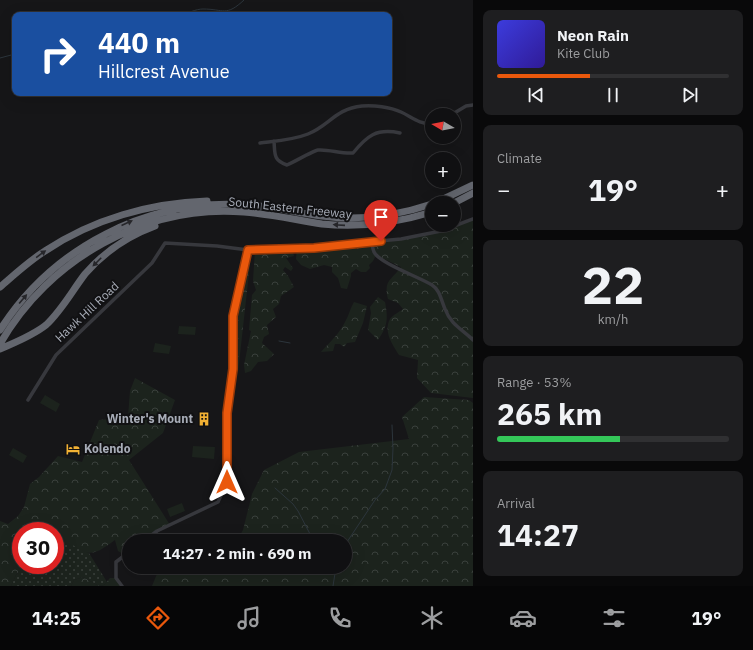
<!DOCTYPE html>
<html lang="en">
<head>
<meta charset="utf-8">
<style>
  :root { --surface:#101012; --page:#1e1e20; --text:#f1f3f6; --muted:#9c9d9f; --line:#303032; --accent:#ea580c }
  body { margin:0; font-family:"IBM Plex Sans",sans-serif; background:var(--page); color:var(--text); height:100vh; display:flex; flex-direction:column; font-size:15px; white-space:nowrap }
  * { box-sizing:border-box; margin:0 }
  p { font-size:13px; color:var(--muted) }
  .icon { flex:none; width:22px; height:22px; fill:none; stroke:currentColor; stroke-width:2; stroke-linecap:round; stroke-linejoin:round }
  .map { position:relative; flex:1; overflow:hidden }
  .details { display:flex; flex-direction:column; gap:10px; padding:10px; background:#09090a; width:280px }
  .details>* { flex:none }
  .guide { position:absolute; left:12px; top:12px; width:380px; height:84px; border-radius:8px; box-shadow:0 4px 16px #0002,0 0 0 1px var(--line); background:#1a4fa0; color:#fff; overflow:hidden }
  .needle { width:26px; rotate:280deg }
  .fabs { position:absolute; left:425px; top:108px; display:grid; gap:8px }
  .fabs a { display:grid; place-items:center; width:36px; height:36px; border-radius:50%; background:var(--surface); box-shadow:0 4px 16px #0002,0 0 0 1px var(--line); font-size:20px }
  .speed { position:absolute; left:12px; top:522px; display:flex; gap:8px; font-size:20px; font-weight:700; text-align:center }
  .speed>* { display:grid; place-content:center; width:52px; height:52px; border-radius:50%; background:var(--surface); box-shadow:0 4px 16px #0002,0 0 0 1px var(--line); line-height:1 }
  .speed .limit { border:6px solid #d22; background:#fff; color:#111 }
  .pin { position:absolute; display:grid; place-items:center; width:34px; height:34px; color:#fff; margin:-41px -17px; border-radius:50% 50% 50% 0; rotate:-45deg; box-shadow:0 0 4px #0007 }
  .pin .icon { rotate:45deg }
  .me { position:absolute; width:44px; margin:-22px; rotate:0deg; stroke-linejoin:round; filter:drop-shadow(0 0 3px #0008) }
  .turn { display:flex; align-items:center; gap:14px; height:84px; padding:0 20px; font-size:18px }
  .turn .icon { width:52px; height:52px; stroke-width:2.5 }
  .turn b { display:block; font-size:28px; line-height:34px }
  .big { font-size:30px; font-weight:800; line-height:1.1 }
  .details .card { flex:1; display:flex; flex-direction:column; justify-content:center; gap:6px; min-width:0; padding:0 14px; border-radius:8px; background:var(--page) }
  .details .dial { align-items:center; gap:0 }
  .dial b { font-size:52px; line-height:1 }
  .song { display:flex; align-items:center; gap:12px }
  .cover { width:48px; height:48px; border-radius:6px; background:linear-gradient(135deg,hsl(240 70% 55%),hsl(250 70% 35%)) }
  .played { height:4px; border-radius:2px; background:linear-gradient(90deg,var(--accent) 40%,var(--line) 40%) }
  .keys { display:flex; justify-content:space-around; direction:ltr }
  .heat { display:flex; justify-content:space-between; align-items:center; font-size:22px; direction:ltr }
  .charge { height:6px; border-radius:3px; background:linear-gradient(90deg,#34c759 53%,var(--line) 0) }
  .trip { position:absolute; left:122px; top:534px; width:230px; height:40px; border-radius:20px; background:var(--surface); box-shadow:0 4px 16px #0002,0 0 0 1px var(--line); font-weight:800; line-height:40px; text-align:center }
  .menu { display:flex; height:64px; justify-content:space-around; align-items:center; background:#060607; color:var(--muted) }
  .menu .icon { width:28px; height:28px }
  .menu .on { color:var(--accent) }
  .menu b { font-size:18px; color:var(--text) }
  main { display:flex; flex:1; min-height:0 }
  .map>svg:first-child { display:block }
</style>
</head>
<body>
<main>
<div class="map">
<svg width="473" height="586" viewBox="0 0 473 586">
  <defs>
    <pattern id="grass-dots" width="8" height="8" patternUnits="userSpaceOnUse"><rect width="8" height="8" fill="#1c231d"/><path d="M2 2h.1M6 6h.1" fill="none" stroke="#3a403c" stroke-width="1.8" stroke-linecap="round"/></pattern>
    <pattern id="forest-crowns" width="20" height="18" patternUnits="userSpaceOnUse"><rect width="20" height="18" fill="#1c231d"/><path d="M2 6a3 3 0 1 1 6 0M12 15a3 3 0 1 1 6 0" fill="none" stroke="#3a403c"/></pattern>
  </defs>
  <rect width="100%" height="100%" fill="#161618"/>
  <path fill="url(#grass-dots)" d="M62 539C72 542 79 550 89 553L107 582 104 585 99 586 83 577 74 580 71 586H11L16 575 25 565H55V542Z"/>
  <path fill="url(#forest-crowns)" d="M473 219V398L431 393 417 378 418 360 399 355C393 345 383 332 390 319 393 315 399 312 403 309L398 303 388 299C383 280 392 280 401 267L376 255 373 261 369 265 370 268 366 272H361L356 269 351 273V276L347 289 341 288 338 278 332 272V267L324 265 310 269 301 265 296 259 297 248 372 243 441 231Z
    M282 249V251L293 252 294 256 286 258 293 268 291 271 285 267 283 270 288 276 294 287 281 296 279 304 273 309 276 317 267 325 269 334 264 337 262 343 274 354 267 361 258 362 251 371 245 373 244 365 251 331 249 330 252 295 256 290 253 281 255 250Z
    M247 255H251L238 372 233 367V316Z
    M378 297 385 302C388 318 388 326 378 340L368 330 371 313 370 307Z
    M354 302 367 306 363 323 355 342 347 343 344 347 340 344H335L333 351 321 352C329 343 340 333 345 322 349 315 350 309 354 302Z
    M135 378 175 400 163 433 129 460 170 525 144 541H129V552L125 555 118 551 115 540C105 547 93 558 81 550 74 546 69 542 62 539L55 542V531H21V565H25L16 575 11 586H0V521L8 524 18 516 24 507 30 484 39 477 58 456 82 462 99 420 128 417 130 391Z
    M424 397 469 400 473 403V586H152L157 574 169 567H345V541H237L243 530 252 494 264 470 299 452 409 439 402 417Z
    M83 577 99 586H71L74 580Z
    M110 578H116L122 586H100L104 585Z"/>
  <path fill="#1c231d" d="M179 326 196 327 195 335 178 334Z
    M155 343 171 346 169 354 153 352Z
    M45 395 60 404 56 412 40 403Z
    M193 446 215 447 214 459 192 457Z
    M13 448 27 456 23 463 9 455Z
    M182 503 185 511 170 517 167 509Z"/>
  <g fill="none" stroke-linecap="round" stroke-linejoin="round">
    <path stroke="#2c353c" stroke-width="1" d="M182 15C188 13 196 9 203 9 224 9 226 17 244 0
      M0 58 15 54
      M279 341 290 343
      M275 488 293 504 298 511 310 534 326 541
      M345 545 375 500 385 489 392 470 393 448 392 425
      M333 586 336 567"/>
    <path stroke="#37383d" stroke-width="3.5" d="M451 115 466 106 473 105
      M274 141C275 154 273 160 287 165 294 162 313 151 318 150 329 149 341 154 353 153 367 136 376 128 400 133
      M260 143C276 141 293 140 308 134 330 125 335 109 362 106 374 105 390 107 401 112 412 117 419 124 432 124
      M372 243C372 245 373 249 374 252 379 263 419 277 432 285 440 290 441 300 445 309 451 325 462 329 473 340
      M28 400 56 355 152 263 165 243 217 246 248 250 314 247 401 239 441 231 473 219
      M144 541 157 531 218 502 227 482V413L233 369V316L248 250
      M122 586 116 578V562L129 552"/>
    <path stroke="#63666e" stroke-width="7" d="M435 203 473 185
      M454 203 473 193
      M0 287C14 275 29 261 45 251 93 219 150 203 207 201
      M0 330C53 247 148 198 247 205 272 206 297 213 322 216 359 221 396 216 432 204
      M0 344C48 259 146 204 244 212 270 214 296 220 322 224 359 228 396 223 432 212
      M0 349C16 342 32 336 46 325 62 310 72 291 85 274 104 252 128 236 155 226"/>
  </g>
  <defs><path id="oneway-solid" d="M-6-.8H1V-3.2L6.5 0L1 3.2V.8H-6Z"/></defs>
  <g fill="#26262a">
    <use href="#oneway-solid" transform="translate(127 223) rotate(-24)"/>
    <use href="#oneway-solid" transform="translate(339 225) rotate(-176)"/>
    <use href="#oneway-solid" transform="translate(41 254) rotate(-36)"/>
    <use href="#oneway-solid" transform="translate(97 262) rotate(135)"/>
    <use href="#oneway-solid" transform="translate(23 299) rotate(-50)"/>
  </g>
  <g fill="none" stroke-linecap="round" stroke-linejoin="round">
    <g stroke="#983908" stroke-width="10">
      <path id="route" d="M227 482V413L233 369V316L248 250 314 248 381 241"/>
    </g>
    <use href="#route" stroke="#ea580c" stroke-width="7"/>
  </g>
  <defs>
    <g id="building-bare" transform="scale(1.08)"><path d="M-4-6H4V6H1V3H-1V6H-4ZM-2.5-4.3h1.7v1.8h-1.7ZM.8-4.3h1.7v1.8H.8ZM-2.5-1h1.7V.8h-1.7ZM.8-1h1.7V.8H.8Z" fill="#f2b134" stroke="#111113" stroke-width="2.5" paint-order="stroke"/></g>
    <g id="hotel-bare" transform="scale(1.08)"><path d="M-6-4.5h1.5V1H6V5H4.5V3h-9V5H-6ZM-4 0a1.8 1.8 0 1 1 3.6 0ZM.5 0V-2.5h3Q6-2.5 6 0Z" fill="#f2b134" stroke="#111113" stroke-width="2.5" paint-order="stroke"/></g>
  </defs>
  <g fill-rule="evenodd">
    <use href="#building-bare" x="204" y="419"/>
    <use href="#hotel-bare" x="73" y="449"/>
  </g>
  <g text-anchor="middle" stroke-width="4" stroke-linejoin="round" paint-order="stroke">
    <g font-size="12" fill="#a8adb8" stroke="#111113">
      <text transform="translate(290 208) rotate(6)" y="4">South Eastern Freeway</text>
      <text transform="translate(87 312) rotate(-43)" y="4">Hawk Hill Road</text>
    </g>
    <g font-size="12" font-weight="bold" fill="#a8adb8" stroke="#111113" text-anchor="end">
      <text x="193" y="423">Winter's Mount</text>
      <text x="84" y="453" text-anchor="start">Kolendo</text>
    </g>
  </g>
</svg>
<div class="fabs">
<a><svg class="needle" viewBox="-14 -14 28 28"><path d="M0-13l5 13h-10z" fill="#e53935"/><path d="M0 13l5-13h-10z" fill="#9c9d9f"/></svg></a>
<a>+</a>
<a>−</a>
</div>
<div class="speed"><div class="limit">30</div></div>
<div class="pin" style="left:381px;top:241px;background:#d93025"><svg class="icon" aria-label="arrive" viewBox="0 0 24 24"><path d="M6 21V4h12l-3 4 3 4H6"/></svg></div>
<svg class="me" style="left:227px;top:482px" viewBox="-20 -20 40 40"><path d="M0-17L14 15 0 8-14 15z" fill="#ea580c" stroke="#fff" stroke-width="4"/></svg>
<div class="trip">14:27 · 2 min · 690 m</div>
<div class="guide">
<div class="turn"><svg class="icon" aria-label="right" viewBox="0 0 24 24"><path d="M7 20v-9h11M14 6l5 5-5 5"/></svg><div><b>440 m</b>Hillcrest Avenue</div></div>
</div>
</div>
<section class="details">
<div class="card">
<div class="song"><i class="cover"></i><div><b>Neon Rain</b><p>Kite Club</p></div></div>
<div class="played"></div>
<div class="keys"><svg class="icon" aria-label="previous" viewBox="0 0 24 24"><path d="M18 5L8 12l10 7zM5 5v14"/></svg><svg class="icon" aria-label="pause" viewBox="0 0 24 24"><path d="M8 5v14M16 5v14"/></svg><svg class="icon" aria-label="next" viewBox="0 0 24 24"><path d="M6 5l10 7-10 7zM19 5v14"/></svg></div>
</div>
<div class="card"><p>Climate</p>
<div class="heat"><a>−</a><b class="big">19°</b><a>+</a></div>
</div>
<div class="card dial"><b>22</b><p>km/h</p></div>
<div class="card"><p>Range · 53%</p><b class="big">265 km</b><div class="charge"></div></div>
<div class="card"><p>Arrival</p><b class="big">14:27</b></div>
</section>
</main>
<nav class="menu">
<b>14:25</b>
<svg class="icon on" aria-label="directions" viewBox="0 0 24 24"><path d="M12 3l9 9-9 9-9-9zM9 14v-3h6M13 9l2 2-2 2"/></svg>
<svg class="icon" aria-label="music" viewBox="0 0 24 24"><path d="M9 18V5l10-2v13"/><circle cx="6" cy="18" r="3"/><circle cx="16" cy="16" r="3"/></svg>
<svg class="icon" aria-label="phone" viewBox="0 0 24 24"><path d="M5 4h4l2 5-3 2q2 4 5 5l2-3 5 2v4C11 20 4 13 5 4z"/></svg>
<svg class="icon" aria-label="climate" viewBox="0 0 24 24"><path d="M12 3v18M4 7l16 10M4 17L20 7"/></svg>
<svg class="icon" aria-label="car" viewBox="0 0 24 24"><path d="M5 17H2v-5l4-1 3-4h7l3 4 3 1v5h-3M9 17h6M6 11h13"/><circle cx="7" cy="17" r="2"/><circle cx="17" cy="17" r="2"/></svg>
<svg class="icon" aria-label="filters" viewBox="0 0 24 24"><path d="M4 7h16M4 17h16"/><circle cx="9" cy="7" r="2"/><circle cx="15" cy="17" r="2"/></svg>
<b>19°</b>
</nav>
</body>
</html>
